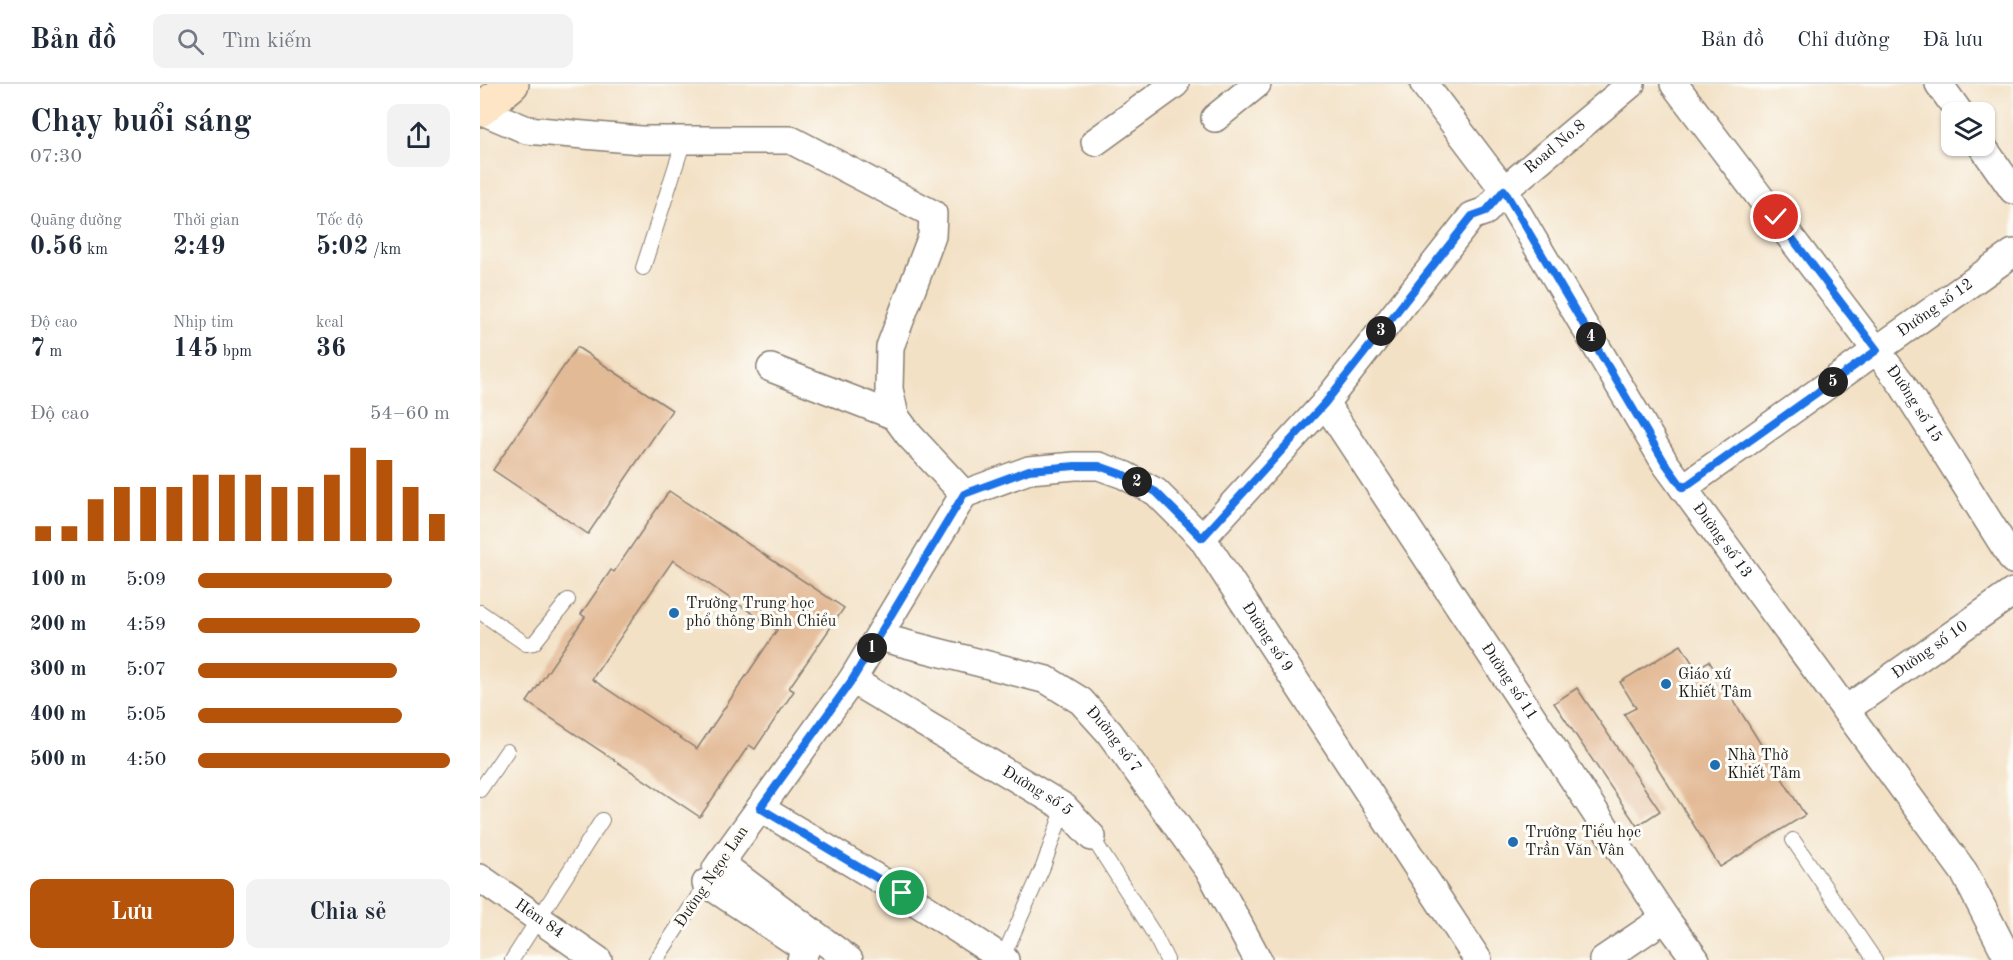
<!DOCTYPE html>
<html lang="vi">
<head>
<meta charset="utf-8">
<style>
  :root { --surface:#fff; --page:#f2f2f3; --text:#1f2937; --muted:#747a83; --line:#e0e1e3; --accent:#b45309 }
  body { margin:0; font-family:"Old Standard TT",serif; background:var(--page); color:var(--text); height:100vh; display:flex; flex-direction:column; font-size:22px; white-space:nowrap }
  * { box-sizing:border-box; margin:0 }
  p { font-size:20px; color:var(--muted) }
  .icon { flex:none; width:33px; height:33px; fill:none; stroke:currentColor; stroke-width:2; stroke-linecap:round; stroke-linejoin:round }
  .map { position:relative; flex:1; overflow:hidden }
  .details { display:flex; flex-direction:column; background:var(--surface); width:480px }
  .details>* { flex:none }
  .tools { position:absolute; left:1461px; top:18px; display:grid; gap:12px }
  .tools a { display:grid; place-items:center; width:54px; height:54px; border-radius:12px; background:var(--surface); box-shadow:0 2px 4px #0004; font-size:30px }
  .pin { position:absolute; display:grid; place-items:center; width:51px; height:51px; color:#fff; margin:-26px; border:3px solid #fff; border-radius:50%; box-shadow:0 2px 6px #0007 }
  .km { position:absolute; width:30px; height:30px; margin:-15px; border-radius:50%; background:#222; color:#fff; font-size:16px; line-height:30px; text-align:center }
  .round { display:grid; place-items:center; flex:none; width:63px; height:63px; border-radius:12px; background:var(--page) }
  .overview { display:flex; align-items:center; justify-content:space-between; height:102px; padding:0 30px }
  h1 { font-size:33px; font-weight:800; line-height:45px }
  .figures { display:grid; grid-template-columns:repeat(3,1fr); gap:9px; height:102px; padding:6px 30px }
  .figures div { display:grid; align-content:center }
  .figures b { font-size:26px; font-weight:800 }
  .figures small { font-size:16px; font-weight:400 }
  .figures p { font-size:16px }
  .chart { height:168px; padding:12px 30px }
  .chart p { display:flex; justify-content:space-between }
  .chart svg { width:100%; height:108px; margin-top:6px; stroke:var(--accent); stroke-width:6 }
  .primary-button { display:flex; gap:12px; margin-top:auto; padding:12px 30px }
  .primary-button a { flex:1; height:69px; border-radius:12px; background:var(--accent); color:#fff; font-size:24px; font-weight:800; line-height:69px; text-align:center }
  .primary-button a+a { background:var(--page); color:var(--text) }
  ul { padding:0 30px; list-style:none; font-size:20px }
  li { display:grid; grid-template-columns:96px 72px 1fr; align-items:center; height:45px }
  li i { height:15px; border-radius:8px; background:var(--accent) }
  header { display:flex; align-items:center; gap:36px; box-sizing:border-box; height:84px; padding:0 30px; background:var(--surface); border-bottom:2px solid var(--line) }
  header strong { font-size:28px }
  nav { display:flex; gap:33px; margin-inline-start:auto; font-size:21px }
  .search { width:420px; height:54px; background:var(--page); display:flex; align-items:center; gap:15px; box-sizing:border-box; padding:0 21px; border-radius:12px; color:var(--muted); font-size:22px }
  main { display:flex; flex:1; min-height:0 }
  .map>svg:first-child { display:block }
  .building { fill:#e3ba96; fill-rule:evenodd }
  .lines { fill:none; stroke-linecap:round; stroke-linejoin:round }
  .lane-casing { stroke:#887e71; stroke-width:16 }
  .street-casing { stroke:#887e71; stroke-width:30 }
  .secondary-casing { stroke:#887e71; stroke-width:36 }
  .lane { stroke:#fff; stroke-width:14 }
  .street { stroke:#fff; stroke-width:27 }
  .secondary { stroke:#fde5c5; stroke-width:33 }
  .route-casing { stroke:#fff; stroke-width:12 }
  .route { stroke:#1a73e8; stroke-width:8 }
  .poi-dot { fill:#1f6fb2; stroke:#fdfcf7; stroke-width:2 }
  .labels { text-anchor:middle; dominant-baseline:central; stroke-width:6; stroke-linejoin:round; paint-order:stroke }
  .street-label { font-size:16px; fill:#1c1c1c; stroke:#fdfcf7 }
  .poi-label { font-size:16px; fill:#1c1c1c; stroke:#fdfcf7; text-anchor:start }
</style>
</head>
<body>
<header>
<strong>Bản đồ</strong>
<div class="search"><svg class="icon" aria-label="search" viewBox="0 0 24 24"><circle cx="10" cy="10" r="6"/><path d="M15 15l6 6"/></svg>Tìm kiếm</div>
<nav><a>Bản đồ</a><a>Chỉ đường</a><a>Đã lưu</a></nav>
</header>
<main>
<section class="details">
<div class="overview"><div><h1>Chạy buổi sáng</h1><p>07:30</p></div><a class="round"><svg class="icon" aria-label="share" viewBox="0 0 24 24"><path d="M12 15V3M7 8l5-5 5 5M5 13v7h14v-7"/></svg></a></div>
<div class="figures">
<div><p>Quãng đường</p><b>0.56<small> km</small></b></div>
<div><p>Thời gian</p><b>2:49</b></div>
<div><p>Tốc độ</p><b>5:02<small> /km</small></b></div>
</div>
<div class="figures">
<div><p>Độ cao</p><b>7<small> m</small></b></div>
<div><p>Nhịp tim</p><b>145<small> bpm</small></b></div>
<div><p>kcal</p><b>36</b></div>
</div>
<div class="chart"><p><span>Độ cao</span>54–60 m</p>
<svg viewBox="0 0 160 44" preserveAspectRatio="none"><path d="M5 44V38M15 44V38M25 44V27M35 44V22M45 44V22M55 44V22M65 44V17M75 44V17M85 44V17M95 44V22M105 44V22M115 44V17M125 44V6M135 44V11M145 44V22M155 44V33"/></svg>
</div>
<ul>
<li><b>100 m</b>5:09<i style="width:77%"></i></li>
<li><b>200 m</b>4:59<i style="width:88%"></i></li>
<li><b>300 m</b>5:07<i style="width:79%"></i></li>
<li><b>400 m</b>5:05<i style="width:81%"></i></li>
<li><b>500 m</b>4:50<i style="width:100%"></i></li>
</ul>
<div class="primary-button"><a>Lưu</a><a>Chia sẻ</a></div>
</section>
<div class="map">
<svg width="1533" height="876" viewBox="0 0 1533 876">
  <rect width="100%" height="100%" fill="#fdfcf7"/>
  <filter id="ink" filterUnits="userSpaceOnUse"><feTurbulence type="fractalNoise" baseFrequency=".0167" numOctaves="2"/><feDisplacementMap in="SourceGraphic" scale="12" xChannelSelector="R" yChannelSelector="G"/><feConvolveMatrix kernelMatrix="1 2 1 2 8 2 1 2 1" color-interpolation-filters="sRGB"/></filter>
  <filter id="wash" filterUnits="userSpaceOnUse"><feTurbulence type="fractalNoise" baseFrequency=".008" numOctaves="4" result="noise"/><feDisplacementMap in="SourceGraphic" scale="24" xChannelSelector="R" yChannelSelector="G"/><feGaussianBlur stdDeviation="1.35" result="paint"/><feColorMatrix in="noise" values="0 0 0 0 0 0 0 0 0 0 0 0 0 0 0 0 0 1.4 0 .05"/><feComposite in="paint" operator="in"/></filter>
  <g filter="url(#wash)">
    <rect width="100%" height="100%" fill="#f3e1c6"/>
    <g id="blocks">
      <g class="building">
        <polygon points="97,263 192,326 108,450 13,386"/>
        <path d="M189,407L364,524L309,604L314,607L275,665L269,661L220,733L47,618L105,533L101,530L131,486L134,488ZM193,476L297,546L217,665L112,595Z"/>
        <polygon points="1201,561 1216,585 1229,577 1325,731 1240,783 1144,630 1156,624 1140,598"/>
        <polygon points="1097,604 1180,727 1157,742 1074,619"/>
      </g>
    </g>
  </g>
  <g filter="url(#ink)">
    <use href="#blocks" fill-opacity="0" stroke="#887e71" stroke-width="1.5"/>
    <g class="lines">
      <defs>
        <g id="lane">
          <polyline points="163,184 204,56"/>
          <polyline points="0,528 46,560 54,559 88,516"/>
          <polyline points="0,706 27,667"/>
          <polyline points="612,753 674,850 687,876"/>
          <polyline points="1313,756 1395,876"/>
          <polyline points="523,873 563,783 584,723"/>
          <polyline points="32,876 122,736"/>
          <polyline points="176,876 228,797"/>
        </g>
        <g id="street">
          <path id="s1" d="M944,0L1024,106L1185,379L1484,788L1529,876"/>
          <path id="s2" d="M1194,0L1422,300L1533,476"/>
          <polyline points="1459,0 1479,28"/>
          <polyline points="0,26 47,46 161,56 311,56 453,130 452,152 410,263 409,305 415,332 429,351 484,410"/>
          <polyline points="735,34 777,0"/>
          <polyline points="615,58 695,0"/>
          <polyline points="1502,62 1533,106"/>
          <polyline points="291,284 415,332"/>
          <path id="s3" d="M845,319L1185,834L1216,876"/>
          <path id="s4" d="M1203,404L1533,169"/>
          <path id="s5" d="M484,410L549,386L595,382H619L644,391L676,408L722,454L998,876"/>
          <path id="s6" d="M722,454L845,319L992,132L1006,127L1024,106L1151,0"/>
          <path id="s7" d="M399,553L567,596L601,617L629,648L731,789L778,876"/>
          <path id="s8" d="M372,596L584,723L612,753"/>
          <path id="s9" d="M1365,626L1533,508"/>
          <polyline points="280,724 422,809 525,876"/>
          <polyline points="240,779 369,876"/>
          <polyline points="236,785 372,596 484,410"/>
          <path id="s10" d="M0,794L118,876"/>
          <polyline points="226,799 323,863 325,867 321,876"/>
          <polyline points="1123,876 1185,834"/>
        </g>
        <polyline id="secondary" points="0,26 32,0"/>
      </defs>
      <use href="#lane" class="lane-casing"/>
      <use href="#street" class="street-casing"/>
      <use href="#secondary" class="secondary-casing"/>
      <use href="#lane" class="lane"/>
      <use href="#street" class="street"/>
      <use href="#secondary" class="secondary"/>
    </g>
  </g>
  <g class="lines" filter="url(#ink)">
    <defs>
      <polyline id="route" points="422,809 280,724 372,596 484,410 549,386 595,382 619,382 644,391 676,408 722,454 845,319 992,132 1006,127 1024,106 1185,379 1203,404 1397,266 1296,133"/>
    </defs>
    <use href="#route" class="route-casing"/>
    <use href="#route" class="route"/>
  </g>
  <g class="poi-dot">
    <circle cx="194" cy="529" r="6"/>
    <circle cx="1186" cy="600" r="6"/>
    <circle cx="1235" cy="681" r="6"/>
    <circle cx="1033" cy="758" r="6"/>
  </g>
  <g class="labels">
    <g class="street-label">
      <text stroke="none"><textPath href="#s6" startOffset="530">Road No.8</textPath></text>
      <text stroke="none"><textPath href="#s4" startOffset="310">Đường số 12</textPath></text>
      <text stroke="none"><textPath href="#s2" startOffset="400">Đường số 15</textPath></text>
      <text stroke="none"><textPath href="#s1" startOffset="546">Đường số 13</textPath></text>
      <text stroke="none"><textPath href="#s5" startOffset="386">Đường số 9</textPath></text>
      <text stroke="none"><textPath href="#s9" startOffset="104">Đường số 10</textPath></text>
      <text stroke="none"><textPath href="#s3" startOffset="334">Đường số 11</textPath></text>
      <text stroke="none"><textPath href="#s7" startOffset="264">Đường số 7</textPath></text>
      <text stroke="none"><textPath href="#s8" startOffset="216">Đường số 5</textPath></text>
      <text transform="translate(232 793) rotate(-56)">Đường Ngọc Lan</text>
      <text stroke="none"><textPath href="#s10" startOffset="72">Hẻm 84</textPath></text>
    </g>
    <g class="poi-label">
      <text x="206" y="520">Trường Trung học<tspan x="206" dy="18">phổ thông Bình Chiểu</tspan></text>
      <text x="1198" y="591">Giáo xứ<tspan x="1198" dy="18">Khiết Tâm</tspan></text>
      <text x="1247" y="672">Nhà Thờ<tspan x="1247" dy="18">Khiết Tâm</tspan></text>
      <text x="1045" y="749">Trường Tiểu học<tspan x="1045" dy="18">Trần Văn Vân</tspan></text>
    </g>
  </g>
</svg>
<div class="tools">
<a><svg class="icon" aria-label="layers" viewBox="0 0 24 24"><path d="M12 4l9 5-9 5-9-5zM3 14l9 5 9-5"/></svg></a>
</div>
<div class="pin" style="left:422px;top:809px;background:#1e9e55"><svg class="icon" aria-label="arrive" viewBox="0 0 24 24"><path d="M6 21V4h12l-3 4 3 4H6"/></svg></div>
<div class="pin" style="left:1296px;top:133px;background:#d93025"><svg class="icon" aria-label="check" viewBox="0 0 24 24"><path d="M5 12l5 5 9-10"/></svg></div>
<b class="km" style="left:392px;top:564px">1</b>
<b class="km" style="left:657px;top:398px">2</b>
<b class="km" style="left:901px;top:247px">3</b>
<b class="km" style="left:1111px;top:253px">4</b>
<b class="km" style="left:1353px;top:298px">5</b>
</div>
</main>
</body>
</html>
